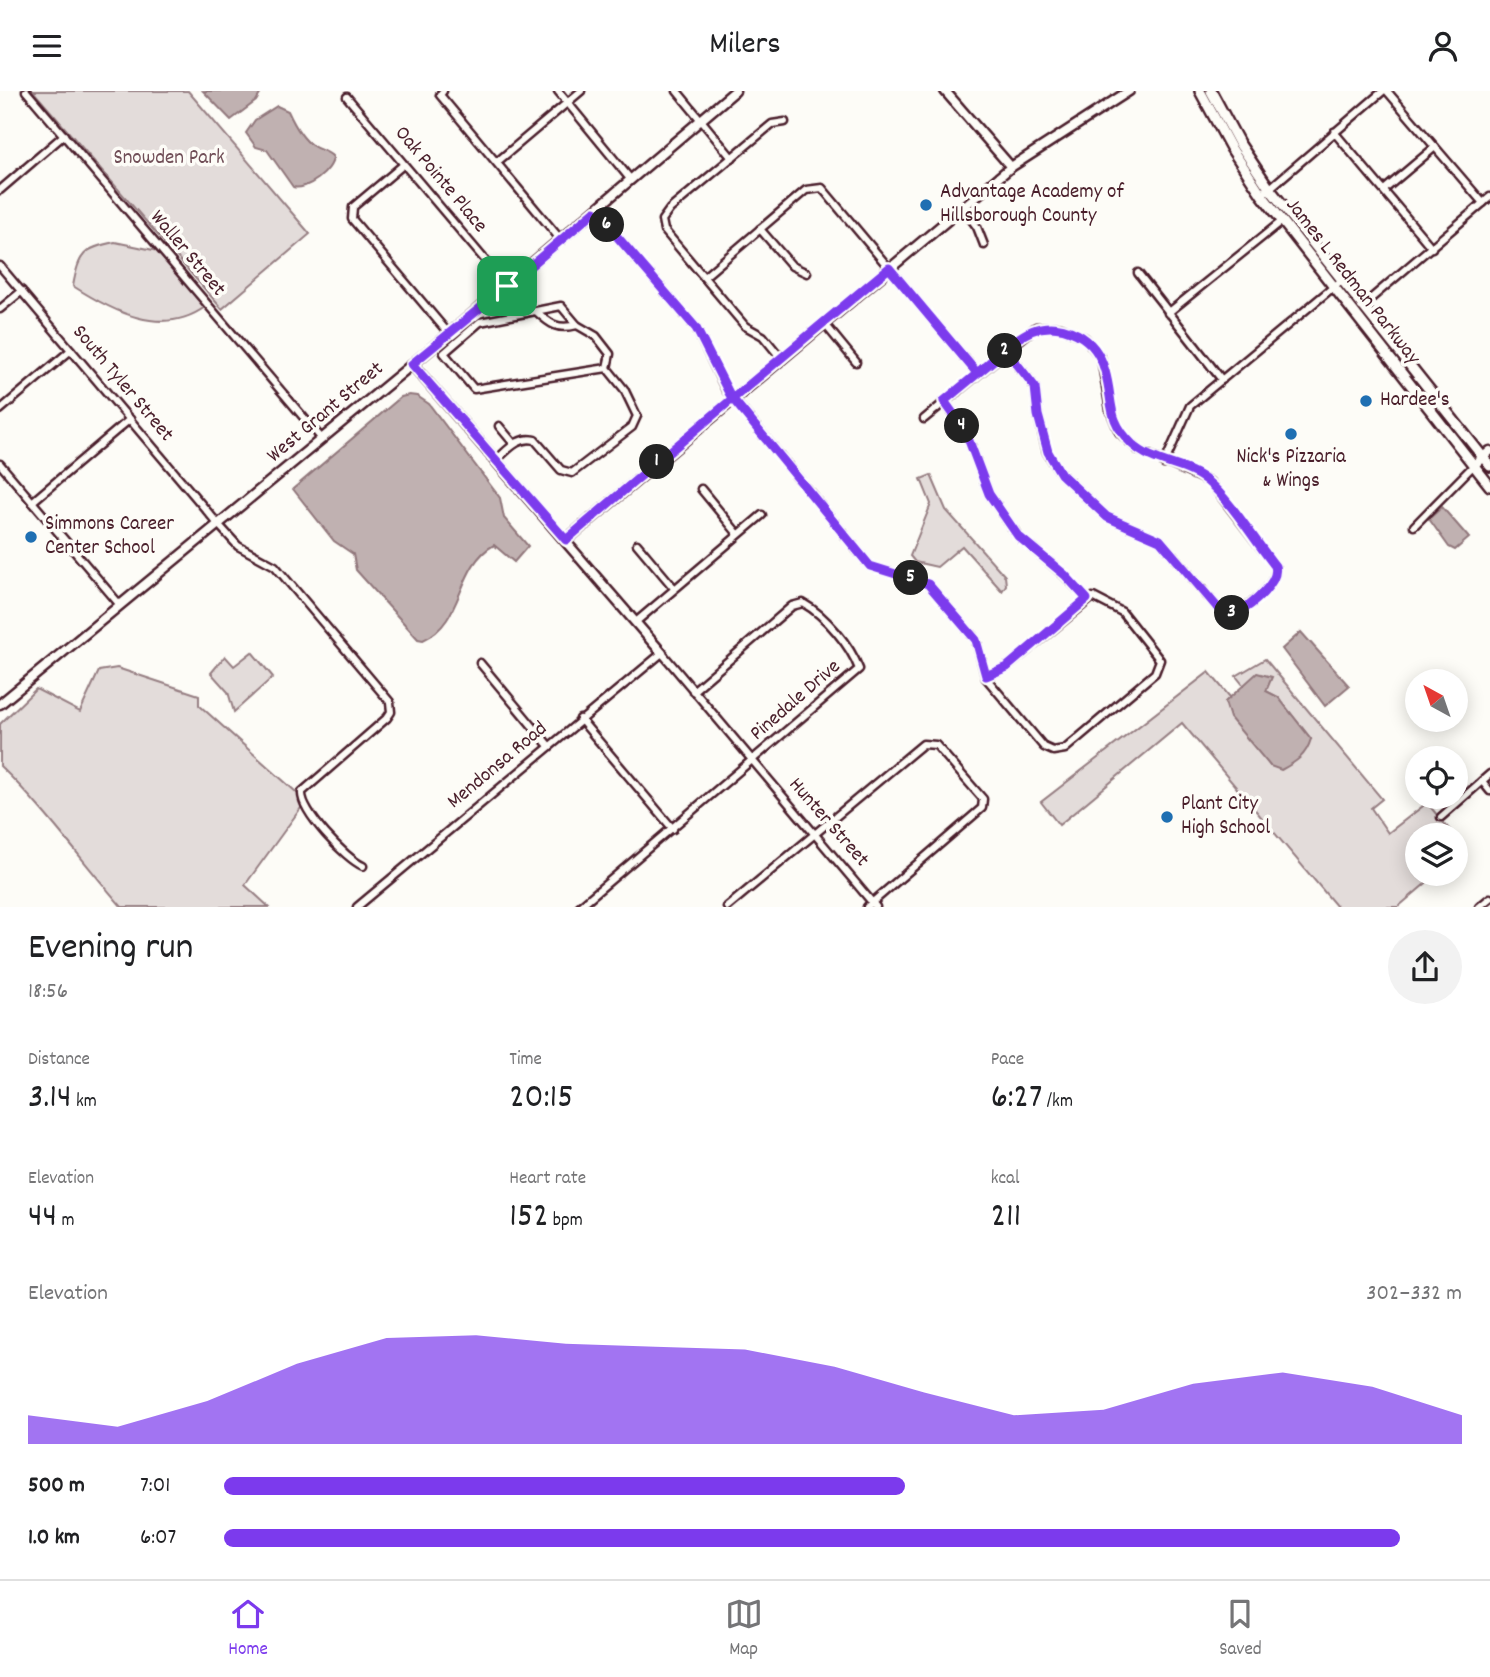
<!DOCTYPE html>
<html lang="en">
<head>
<meta charset="utf-8">
<style>
  :root { --surface:#fff; --page:#f2f2f2; --text:#202124; --muted:#757577; --line:#e0e0e0; --accent:#7c3aed }
  body { margin:0; font-family:Dekko,sans-serif; background:var(--page); color:var(--text); height:100vh; display:flex; flex-direction:column; font-size:26px; white-space:nowrap }
  * { box-sizing:border-box; margin:0 }
  p { font-size:23px; color:var(--muted) }
  .icon { flex:none; width:38px; height:38px; fill:none; stroke:currentColor; stroke-width:2; stroke-linecap:round; stroke-linejoin:round }
  .map { position:relative; height:816px; overflow:hidden }
  .sheet { display:flex; flex-direction:column; background:var(--surface); flex:1 }
  .sheet>* { flex:none }
  .needle { width:46px; rotate:320deg }
  .fabs { position:absolute; left:1405px; top:578px; display:grid; gap:14px }
  .fabs a { display:grid; place-items:center; width:63px; height:63px; border-radius:50%; background:var(--surface); box-shadow:0 4px 18px #0003; font-size:35px }
  .pin { position:absolute; display:grid; place-items:center; width:60px; height:60px; color:#fff; margin:-30px; border-radius:14px; box-shadow:0 4px 10px #0006 }
  .km { position:absolute; width:35px; height:35px; margin:-18px; border-radius:50%; background:#222; color:#fff; font-size:19px; line-height:35px; text-align:center }
  .round { display:grid; place-items:center; flex:none; width:74px; height:74px; border-radius:37px; background:var(--page) }
  .overview { display:flex; align-items:center; justify-content:space-between; height:119px; padding:0 28px }
  h1 { font-size:38px; font-weight:600; line-height:52px }
  .stats { display:grid; grid-template-columns:repeat(3,1fr); gap:10px; height:119px; padding:7px 28px }
  .stats div { display:grid; align-content:center }
  .stats b { font-size:35px; font-weight:600 }
  .stats small { font-size:19px; font-weight:400 }
  .stats p { font-size:19px }
  .chart { height:196px; padding:14px 28px }
  .chart p { display:flex; justify-content:space-between }
  .chart svg { width:100%; height:126px; margin-top:7px; fill:var(--accent); opacity:.7 }
  ul { padding:0 28px; list-style:none; font-size:23px }
  li { display:grid; grid-template-columns:112px 84px 1fr; align-items:center; height:52px }
  li i { height:18px; border-radius:9px; background:var(--accent) }
  header { display:flex; justify-content:space-between; align-items:center; height:91px; padding:0 28px; background:var(--surface); font-size:32px; font-weight:600 }
  .dock { display:flex; justify-content:space-around; align-items:center; height:98px; border-top:2px solid var(--line); background:var(--surface); font-size:19px; color:var(--muted) }
  .dock a { display:grid; justify-items:center; gap:4px }
  .dock .on { color:var(--accent) }
  .map>svg:first-child { display:block }
  .green { fill:#e3dcda; stroke:#967e82; stroke-width:2 }
  .water { fill:#c0b1b1; stroke:#91777b; stroke-width:2 }
  .lines { fill:none; stroke-linecap:round; stroke-linejoin:round }
  .minor-casing { stroke:#4a1f2b; stroke-width:11 }
  .tertiary-casing { stroke:#4a1f2b; stroke-width:13 }
  .secondary-casing { stroke:#4a1f2b; stroke-width:14 }
  .minor { stroke:#fdfcf7; stroke-width:6 }
  .tertiary { stroke:#fdfcf7; stroke-width:8 }
  .secondary { stroke:#fdfcf7; stroke-width:9 }
  .route-casing { stroke:#fff; stroke-width:14 }
  .route { stroke:#7c3aed; stroke-width:9 }
  .poi-dot { fill:#1f6fb2; stroke:#fdfcf7; stroke-width:2.5 }
  .labels { text-anchor:middle; dominant-baseline:central; stroke-width:7; stroke-linejoin:round; paint-order:stroke }
  .park-label { font-size:21px; fill:#704e57; stroke:#fdfcf7 }
  .street-label { font-size:21px; fill:#4a1f2b; stroke:#fdfcf7 }
  .poi-label { font-size:21px; fill:#4a1f2b; stroke:#fdfcf7; text-anchor:start }
</style>
</head>
<body>
<header><svg class="icon" aria-label="menu" viewBox="0 0 24 24"><path d="M4 6h16M4 12h16M4 18h16"/></svg>Milers<svg class="icon" aria-label="person" viewBox="0 0 24 24"><circle cx="12" cy="8" r="4"/><path d="M4 21q1-7 8-7t8 7"/></svg></header>
<div class="map">
<svg width="1490" height="816" viewBox="0 0 1490 816">
  <rect width="100%" height="100%" fill="#fdfcf7"/>
  <filter id="ink" filterUnits="userSpaceOnUse"><feTurbulence type="fractalNoise" baseFrequency=".0143" numOctaves="2"/><feDisplacementMap in="SourceGraphic" scale="14" xChannelSelector="R" yChannelSelector="G"/><feConvolveMatrix kernelMatrix="1 2 1 2 8 2 1 2 1" color-interpolation-filters="sRGB"/></filter>
  <g filter="url(#ink)">
    <g class="green">
      <polygon points="33,0 188,0 310,143 222,218"/>
      <path d="M115,151L158,160L205,216C162,247 112,220 73,195C79,163 83,157 115,151Z"/>
      <polygon points="931,384 946,419 1005,485 1006,494 1002,500 962,455 937,476 915,471 910,465 931,413 921,388"/>
      <polygon points="252,561 273,586 234,621 228,601 211,582 225,565 234,575"/>
      <polygon points="1265,568 1382,708 1371,717 1388,742 1427,712 1454,744 1418,744 1418,782 1438,782 1398,816 1337,816 1182,632 1059,734 1041,711 1209,581 1230,606 1225,611 1270,675 1311,648 1278,606 1266,600 1267,593 1251,589 1244,595 1236,585"/>
      <path d="M117,577L199,604V614L306,710L245,794L269,816H122C81,769 45,718 0,675V633L36,598L80,621L99,580Z"/>
    </g>
    <g class="water">
      <polygon points="203,0 262,0 256,10 231,29"/>
      <path d="M277,15L288,20C293,31 302,48 313,55C320,60 327,59 333,66C333,80 306,100 293,96L267,59L256,56L246,42L255,29Z"/>
      <path d="M409,304L417,305L429,313L500,407L504,427L528,455L514,471L494,454C456,475 464,532 423,549L418,548L356,479L353,463L334,450L293,398L401,306Z"/>
      <polygon points="1442,416 1469,447 1455,459 1449,456 1429,428"/>
      <polygon points="1301,541 1349,595 1325,615 1282,558"/>
      <path d="M1257,582L1272,586L1266,600L1278,606L1311,648C1306,665 1296,671 1281,679L1270,675L1230,627L1225,611Z"/>
    </g>
    <g class="lines">
      <defs>
        <g id="minor">
          <polyline points="26,0 322,348"/>
          <polyline points="443,0 440,4 561,149"/>
          <polyline points="558,0 631,89"/>
          <polyline points="677,0 732,67"/>
          <polyline points="1387,0 1483,112"/>
          <polyline points="347,6 507,195 526,222"/>
          <polyline points="1334,41 1432,157"/>
          <polyline points="497,71 581,0"/>
          <polyline points="403,74 353,116 352,128 449,243"/>
          <polyline points="0,99 64,44"/>
          <polyline points="1384,99 1435,56"/>
          <polyline points="1262,104 1383,0"/>
          <polyline points="962,116 977,136 984,154"/>
          <polyline points="595,120 696,237 726,299 870,475 928,493 976,549 986,587 1044,656 1053,660 1065,658 1155,582 1160,569 1122,521 1093,506 1007,576 986,585"/>
          <polyline points="760,138 792,175 807,182"/>
          <path d="M0,175L218,433L238,455L275,475L390,611L391,621L387,627L302,701C300,720 346,768 363,775"/>
          <polyline points="1138,182 1222,289"/>
          <polyline points="704,186 806,99 822,97 977,282"/>
          <polyline points="1361,216 1490,106"/>
          <polyline points="0,218 22,200"/>
          <path d="M537,221C551,234 558,239 577,234"/>
          <polyline points="1168,222 1282,130"/>
          <polyline points="824,232 856,271"/>
          <polyline points="781,267 763,245 745,235 664,139 662,129 670,118 772,33 785,31"/>
          <polyline points="944,310 965,339 989,403 1018,445 1064,484 1087,508"/>
          <polyline points="0,319 71,259"/>
          <path d="M924,328L1036,236H1061L1085,247L1101,267L1110,319L1119,341L1138,359L1210,391L1275,475C1280,490 1251,515 1238,521C1230,525 1223,520 1217,516L1160,449L1107,426L1061,383L1047,361L1038,324L1035,296L1006,259"/>
          <polyline points="499,335 514,353"/>
          <path d="M496,369C508,359 518,345 535,349L561,379L572,382L632,336L637,325L624,298L607,277L610,263L596,245L577,234L561,215L480,231L444,262L474,298L607,277"/>
          <polyline points="0,373 120,514"/>
          <polyline points="1164,373 1190,315 1343,188"/>
          <polyline points="701,398 738,443"/>
          <polyline points="32,411 130,328"/>
          <polyline points="1414,435 1474,374"/>
          <polyline points="637,453 674,497"/>
          <polyline points="637,530 762,424"/>
          <polyline points="480,572 549,655"/>
          <polyline points="580,628 673,738"/>
          <polyline points="1482,690 1490,700"/>
          <polyline points="1441,726 1490,683"/>
          <polyline points="357,816 662,562 876,816"/>
          <path d="M579,816L859,578C850,554 826,525 803,512L792,515L693,600"/>
          <polyline points="727,816 923,653 936,654 983,708 982,717 867,816"/>
          <polyline points="1479,816 1490,807"/>
        </g>
        <g id="tertiary">
          <polyline points="945,0 1011,76"/>
          <polyline points="412,273 662,562"/>
          <polyline points="1474,374 1490,360"/>
          <polyline points="566,449 1011,76 1129,0"/>
          <polyline points="0,613 449,243 735,0"/>
        </g>
        <g id="secondary">
          <polyline points="1200,0 1231,57 1262,104 1490,395"/>
          <polyline points="1211,0 1239,52 1269,97 1490,375"/>
        </g>
      </defs>
      <use href="#minor" class="minor-casing"/>
      <use href="#tertiary" class="tertiary-casing"/>
      <use href="#secondary" class="secondary-casing"/>
      <use href="#minor" class="minor"/>
      <use href="#tertiary" class="tertiary"/>
      <use href="#secondary" class="secondary"/>
    </g>
  </g>
  <g class="lines" filter="url(#ink)">
    <defs>
      <path id="route" d="M507,195L412,273L566,449C673,357 781,267 889,177L977,282C1011,255 1033,221 1077,243C1092,251 1101,265 1105,280C1114,311 1106,328 1132,353C1154,374 1187,372 1208,391C1230,409 1256,451 1275,475C1280,490 1252,515 1238,521C1230,525 1223,520 1217,516L1160,449L1107,426L1061,383L1048,361L1038,324L1035,296L1006,259L944,310L965,339L989,403L1018,445L1065,484L1087,508L1007,576L986,585L976,549L928,493L870,475L732,307L729,302L696,237L595,120L507,195"/>
    </defs>
    <use href="#route" class="route-casing"/>
    <use href="#route" class="route"/>
  </g>
  <g class="poi-dot">
    <circle cx="926" cy="114" r="7"/>
    <circle cx="1366" cy="310" r="7"/>
    <circle cx="1291" cy="343" r="7"/>
    <circle cx="31" cy="446" r="7"/>
    <circle cx="1167" cy="726" r="7"/>
  </g>
  <g class="labels">
    <g class="park-label">
      <text x="169" y="68">Snowden Park</text>
    </g>
    <g class="street-label">
      <text transform="translate(440 89) rotate(50)">Oak Pointe Place</text>
      <text transform="translate(187 163) rotate(50)">Waller Street</text>
      <text transform="translate(1352 191) rotate(52)">James L Redman Parkway</text>
      <text transform="translate(122 293) rotate(50)">South Tyler Street</text>
      <text transform="translate(326 322) rotate(-40)">West Grant Street</text>
      <text transform="translate(796 610) rotate(-41)">Pinedale Drive</text>
      <text transform="translate(498 675) rotate(-40)">Mendonsa Road</text>
      <text transform="translate(828 732) rotate(49)">Hunter Street</text>
    </g>
    <g class="poi-label">
      <text x="940" y="102">Advantage Academy of<tspan x="940" dy="24">Hillsborough County</tspan></text>
      <text x="1380" y="310">Hardee's</text>
      <text x="1291" y="367" text-anchor="middle">Nick's Pizzaria<tspan x="1291" dy="24">&amp; Wings</tspan></text>
      <text x="45" y="434">Simmons Career<tspan x="45" dy="24">Center School</tspan></text>
      <text x="1181" y="714">Plant City<tspan x="1181" dy="24">High School</tspan></text>
    </g>
  </g>
</svg>
<div class="fabs">
<a><svg class="needle" viewBox="-14 -14 28 28"><path d="M0-13l5 13h-10z" fill="#e53935"/><path d="M0 13l5-13h-10z" fill="#757577"/></svg></a>
<a><svg class="icon" aria-label="locate" viewBox="0 0 24 24"><circle cx="12" cy="12" r="6"/><path d="M12 2v4M12 18v4M2 12h4M18 12h4"/></svg></a>
<a><svg class="icon" aria-label="layers" viewBox="0 0 24 24"><path d="M12 4l9 5-9 5-9-5zM3 14l9 5 9-5"/></svg></a>
</div>
<div class="pin" style="left:507px;top:195px;background:#1e9e55"><svg class="icon" aria-label="arrive" viewBox="0 0 24 24"><path d="M6 21V4h12l-3 4 3 4H6"/></svg></div>
<b class="km" style="left:657px;top:371px">1</b>
<b class="km" style="left:1005px;top:260px">2</b>
<b class="km" style="left:1232px;top:522px">3</b>
<b class="km" style="left:962px;top:335px">4</b>
<b class="km" style="left:911px;top:487px">5</b>
<b class="km" style="left:607px;top:134px">6</b>
</div>
<section class="sheet">
<div class="overview"><div><h1>Evening run</h1><p>18:56</p></div><a class="round"><svg class="icon" aria-label="share" viewBox="0 0 24 24"><path d="M12 15V3M7 8l5-5 5 5M5 13v7h14v-7"/></svg></a></div>
<div class="stats">
<div><p>Distance</p><b>3.14<small> km</small></b></div>
<div><p>Time</p><b>20:15</b></div>
<div><p>Pace</p><b>6:27<small> /km</small></b></div>
</div>
<div class="stats">
<div><p>Elevation</p><b>44<small> m</small></b></div>
<div><p>Heart rate</p><b>152<small> bpm</small></b></div>
<div><p>kcal</p><b>211</b></div>
</div>
<div class="chart"><p><span>Elevation</span>302–332 m</p>
<svg viewBox="0 0 160 44" preserveAspectRatio="none"><path d="M0 44V34L10 38L20 29L30 16L40 7L50 6L60 9L70 10L80 11L90 17L100 26L110 34L120 32L130 23L140 19L150 24L160 34V44z"/></svg>
</div>
<ul>
<li><b>500 m</b>7:01<i style="width:55%"></i></li>
<li><b>1.0 km</b>6:07<i style="width:95%"></i></li>
</ul>
</section>
<nav class="dock">
<a class="on"><svg class="icon" aria-label="home" viewBox="0 0 24 24"><path d="M3 11l9-7 9 7M6 9v11h12V9"/></svg>Home</a>
<a><svg class="icon" aria-label="map" viewBox="0 0 24 24"><path d="M3 6l6-2 6 2 6-2v14l-6 2-6-2-6 2zM9 4v14M15 6v14"/></svg>Map</a>
<a><svg class="icon" aria-label="saved" viewBox="0 0 24 24"><path d="M7 4h10v16l-5-4-5 4z"/></svg>Saved</a>
</nav>
</body>
</html>
